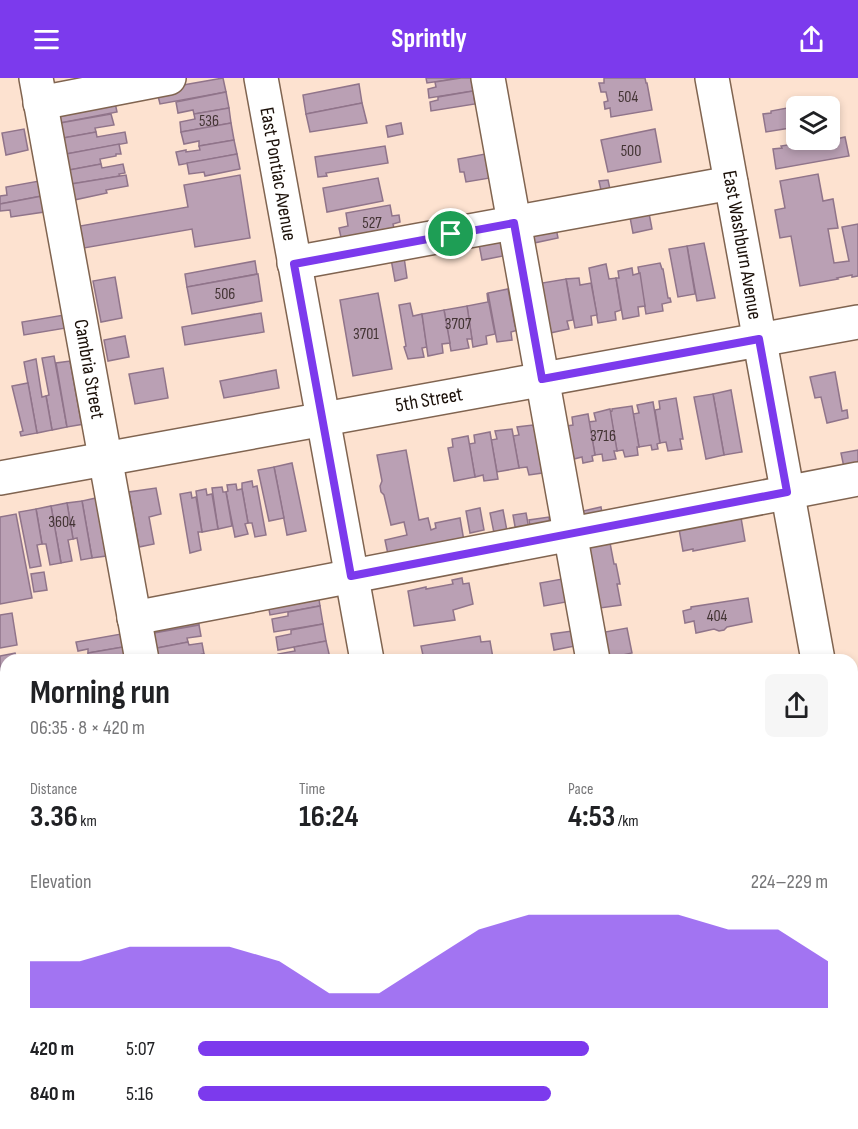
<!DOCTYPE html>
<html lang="en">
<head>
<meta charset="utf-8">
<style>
  :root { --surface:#fff; --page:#f6f6f6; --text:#202124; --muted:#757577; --accent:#7c3aed }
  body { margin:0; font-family:"Sofia Sans Condensed",sans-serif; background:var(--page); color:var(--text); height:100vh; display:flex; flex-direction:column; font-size:22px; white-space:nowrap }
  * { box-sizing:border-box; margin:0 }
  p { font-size:20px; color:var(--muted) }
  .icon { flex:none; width:33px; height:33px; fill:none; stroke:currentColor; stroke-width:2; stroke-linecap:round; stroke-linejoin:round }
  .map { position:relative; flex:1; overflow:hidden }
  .details { position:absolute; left:0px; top:576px; width:858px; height:476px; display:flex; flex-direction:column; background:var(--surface); border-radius:18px 18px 0 0; box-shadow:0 3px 9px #0003 }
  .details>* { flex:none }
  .fabs { position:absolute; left:786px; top:18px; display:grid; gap:12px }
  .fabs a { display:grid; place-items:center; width:54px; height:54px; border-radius:9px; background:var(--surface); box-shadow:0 3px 9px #0003; font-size:30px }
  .pin { position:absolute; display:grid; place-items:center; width:51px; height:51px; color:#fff; margin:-26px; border:3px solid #fff; border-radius:50%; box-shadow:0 2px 6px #0007 }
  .round { display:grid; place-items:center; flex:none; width:63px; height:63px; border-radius:9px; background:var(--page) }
  .overview { display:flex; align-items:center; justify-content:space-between; height:102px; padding:0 30px }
  h1 { font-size:33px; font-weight:700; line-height:45px }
  .stats { display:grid; grid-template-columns:repeat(3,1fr); gap:9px; height:102px; padding:6px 30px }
  .stats div { display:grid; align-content:center }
  .stats b { font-size:30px; font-weight:700 }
  .stats small { font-size:16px; font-weight:400 }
  .stats p { font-size:16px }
  .chart { height:168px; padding:12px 30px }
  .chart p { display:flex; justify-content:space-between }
  .chart svg { width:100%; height:108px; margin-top:6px; fill:var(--accent); opacity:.7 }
  ul { padding:0 30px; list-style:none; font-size:20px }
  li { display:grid; grid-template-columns:96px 72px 1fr; align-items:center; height:45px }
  li i { height:15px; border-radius:8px; background:var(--accent) }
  header { display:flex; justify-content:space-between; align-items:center; height:78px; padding:0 30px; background:var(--accent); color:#fff; font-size:27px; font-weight:700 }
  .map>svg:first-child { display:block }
  .building { fill:#baa0b4; stroke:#90748a; stroke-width:1.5 }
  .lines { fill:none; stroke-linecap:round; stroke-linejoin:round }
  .minor-casing { stroke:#806450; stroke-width:36 }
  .minor { stroke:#fff; stroke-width:33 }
  .route-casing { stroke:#fff; stroke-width:12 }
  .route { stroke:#7c3aed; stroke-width:8 }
  .labels { text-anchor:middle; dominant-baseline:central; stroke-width:5; stroke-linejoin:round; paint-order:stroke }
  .number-label { font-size:16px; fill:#433434 }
  .street-label { font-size:20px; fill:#1b1009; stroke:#fff }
</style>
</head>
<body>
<header><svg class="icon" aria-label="menu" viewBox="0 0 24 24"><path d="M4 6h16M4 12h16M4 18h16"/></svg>Sprintly<svg class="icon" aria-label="share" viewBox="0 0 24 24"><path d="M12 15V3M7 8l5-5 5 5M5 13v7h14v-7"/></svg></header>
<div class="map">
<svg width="858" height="1051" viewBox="0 0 858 1051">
  <rect width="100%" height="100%" fill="#fde2d0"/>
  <g class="building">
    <polygon points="223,0 226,14 160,26 157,14 166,10"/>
    <polygon points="426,0 461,0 427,5"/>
    <polygon points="461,0 471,0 473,13 429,20 428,11 436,9 435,4"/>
    <polygon points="604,0 645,0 646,5 647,5 652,32 611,39 610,30 605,31 604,24 608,23 606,14 601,14 599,5 604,5"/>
    <polygon points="359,6 362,25 306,36 303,17"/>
    <polygon points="473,13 475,26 431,33 430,24 438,22 438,19"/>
    <polygon points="226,14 229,30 194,36 193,32 178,35 176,24"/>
    <polygon points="114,20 117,34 60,45 57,30"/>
    <polygon points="825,23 825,25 834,23 837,42 830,43 830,28 796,28 796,49 766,54 763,36 771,35 771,33"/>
    <polygon points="362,25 367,45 310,54 306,36"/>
    <polygon points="229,30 231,45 181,54 180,44 195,41 194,36"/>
    <polygon points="111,36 114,47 95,50 96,54 63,60 60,45"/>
    <polygon points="231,45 234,62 199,68 199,63 184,66 181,54"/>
    <polygon points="401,45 403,56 388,59 386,48"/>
    <polygon points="24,51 28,72 6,77 2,55"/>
    <polygon points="655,51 661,84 608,94 601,62"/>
    <polygon points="96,54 97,59 125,54 127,65 66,76 63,60"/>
    <polygon points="836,59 836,61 845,59 849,78 776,91 773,71 782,70 781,68 819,62 830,62 830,60"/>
    <polygon points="234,62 237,76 179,87 176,74 186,72 186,74 200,72 199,68"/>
    <polygon points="119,66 121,76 116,76 116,78 100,81 101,86 69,92 66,76"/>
    <polygon points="385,68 388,85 326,95 327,98 318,99 315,79"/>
    <polygon points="237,76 240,91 205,98 204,94 189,96 187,85"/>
    <polygon points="485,76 490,100 466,104 464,94 460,94 458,81"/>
    <polygon points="101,86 102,90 123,86 125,95 119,96 120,98 71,106 69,92"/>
    <polygon points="818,96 823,123 833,121 838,150 828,151 834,185 849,183 842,149 858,146 858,198 852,199 852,197 837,200 838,201 800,208 791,158 780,160 775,132 785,130 780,103"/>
    <polygon points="126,97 128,108 106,112 107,115 74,122 71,106"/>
    <polygon points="240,97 250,160 195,169 192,151 84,170 80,148 188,129 184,107"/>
    <polygon points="378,100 383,123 327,134 323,110"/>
    <polygon points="608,102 611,116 602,117 599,103"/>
    <polygon points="39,103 42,118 0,126 0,118 7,117 6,109"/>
    <polygon points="42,118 44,134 11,139 10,132 0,133 0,126"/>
    <polygon points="390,127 392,138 399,137 400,144 393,146 395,155 342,164 339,150 348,148 346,135"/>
    <polygon points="648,130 652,151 633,155 629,134"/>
    <polygon points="555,145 558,160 534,165 531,150"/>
    <polygon points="499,157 503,178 482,182 478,161"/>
    <polygon points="704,165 715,220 697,223 687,168"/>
    <polygon points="687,168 695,216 678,219 669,171"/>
    <polygon points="404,179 407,200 395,203 391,181"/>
    <polygon points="255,183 257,196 187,209 185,196"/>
    <polygon points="660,185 662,191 663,191 668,220 670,220 671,224 662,226 663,233 646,236 638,189"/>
    <polygon points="606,186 609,201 616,200 621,232 615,234 616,242 598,245 589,190"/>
    <polygon points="632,190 633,197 640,195 645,228 638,229 639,238 623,241 616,200 619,200 618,193"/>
    <polygon points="258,196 262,223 192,236 187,209"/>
    <polygon points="115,199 122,240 101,244 93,203"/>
    <polygon points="579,200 580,207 591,205 597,237 591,238 592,247 575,250 566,201"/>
    <polygon points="566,201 573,242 567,243 569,251 550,255 542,205"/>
    <polygon points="508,211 515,248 517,248 518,252 511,254 512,262 497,264 488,215"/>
    <polygon points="378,215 392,291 353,298 340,222"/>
    <polygon points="487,215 495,256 486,258 487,266 473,269 467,228 488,224"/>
    <polygon points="410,225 413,238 422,236 427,269 422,270 424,279 408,281 404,269 406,268 399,227"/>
    <polygon points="467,228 472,261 467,261 469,270 451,273 444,232"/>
    <polygon points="444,232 450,265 442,266 443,275 428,278 422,236"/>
    <polygon points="261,235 264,254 185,267 182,249"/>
    <polygon points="64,237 66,250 24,257 22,244"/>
    <polygon points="125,258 129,279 108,283 104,262"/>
    <polygon points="54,278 67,349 52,352 46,318 49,317 42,280"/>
    <polygon points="36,281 42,319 46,318 52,352 37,355 24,284"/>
    <polygon points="70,283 81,343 84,343 84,346 67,349 56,285"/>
    <polygon points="163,290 168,320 135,326 129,296"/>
    <polygon points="276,292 279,310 224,320 220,303"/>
    <polygon points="835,294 842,333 847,332 848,340 827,345 821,319 815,320 810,299"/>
    <polygon points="28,305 37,355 21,358 20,354 23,353 12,308"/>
    <polygon points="731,312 742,374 724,377 713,316"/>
    <polygon points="713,316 724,377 706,381 694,319"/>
    <polygon points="676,320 683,361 680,361 682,371 668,373 666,364 660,365 655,332 660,331 659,323"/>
    <polygon points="653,324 660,365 657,366 658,371 652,372 651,367 639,369 633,336 639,335 637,327"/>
    <polygon points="632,328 639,369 637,369 638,377 625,379 623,372 617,373 610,334 612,333 612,331"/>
    <polygon points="610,331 617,373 614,373 616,381 603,383 602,376 595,377 589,344 596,343 594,335"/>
    <polygon points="588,336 595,377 592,378 593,383 583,385 582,379 574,381 568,352 567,352 566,348 573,347 572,339"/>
    <polygon points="533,347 535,354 537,354 537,358 536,358 542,395 529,397 527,389 519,390 513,358 519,357 517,349"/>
    <polygon points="512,351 519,390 497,394 491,362 497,361 495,353"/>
    <polygon points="490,354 498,401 484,403 483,397 475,399 469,366 475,365 474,357"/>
    <polygon points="468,358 475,399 454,403 448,370 453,369 452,361"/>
    <polygon points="406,372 419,442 428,440 431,452 436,450 435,445 460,440 464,463 389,481 385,462 407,457 404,444 391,447 384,417 381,414 380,408 382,403 377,377"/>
    <polygon points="858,372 858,396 846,399 841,375"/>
    <polygon points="292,385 306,453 287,457 274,389"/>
    <polygon points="274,389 284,440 269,443 258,392"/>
    <polygon points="252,403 253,409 257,408 266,457 255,459 252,445 248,445 242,411 242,405"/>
    <polygon points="236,406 237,412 242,411 248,445 245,446 248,456 235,459 226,414 228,413 227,407"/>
    <polygon points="222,409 223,414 226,414 232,448 218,451 212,410"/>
    <polygon points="156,410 161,436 149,439 154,466 139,469 129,414"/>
    <polygon points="206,411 207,417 212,416 218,451 202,454 196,413"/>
    <polygon points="191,414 192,420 196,419 202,454 198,454 201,472 190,475 180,416"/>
    <polygon points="96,420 106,478 92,480 82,423"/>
    <polygon points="82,423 92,480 81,482 77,460 73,461 67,425"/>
    <polygon points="67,425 73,461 68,462 72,483 61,485 51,428"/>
    <polygon points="51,428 61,485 50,487 46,466 42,466 36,431"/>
    <polygon points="601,429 603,441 584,444 583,433"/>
    <polygon points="480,430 484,452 470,455 466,433"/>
    <polygon points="36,431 42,466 37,467 41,488 30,490 19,434"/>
    <polygon points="503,432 507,453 494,455 490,435"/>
    <polygon points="740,434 745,463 693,473 693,471 683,473 679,451"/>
    <polygon points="526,435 529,451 516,454 513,437"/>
    <polygon points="16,436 32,520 0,526 0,439"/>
    <polygon points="549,439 550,451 531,454 529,442"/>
    <polygon points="610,465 614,486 616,486 620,506 617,506 621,527 600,530 589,469"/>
    <polygon points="44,494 47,512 34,514 31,496"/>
    <polygon points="462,500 463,506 469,505 473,526 453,532 455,542 414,548 408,513 426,509 426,511 453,506 452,502"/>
    <polygon points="562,501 566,524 544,528 540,505"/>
    <polygon points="317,509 320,528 270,537 267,520"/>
    <polygon points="748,520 752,544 727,549 724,552 719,553 714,551 696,555 694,543 685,545 683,533 691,531 691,529"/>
    <polygon points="320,528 323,546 274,554 272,541 288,538 288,534"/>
    <polygon points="196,532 199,547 154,555 151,540"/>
    <polygon points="12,535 17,567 0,570 0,537"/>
    <polygon points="323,546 326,563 278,572 276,559 291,556 291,552"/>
    <polygon points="199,547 201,558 187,560 188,564 157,570 154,555"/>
    <polygon points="627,550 632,575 609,580 605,554"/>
    <polygon points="572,553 575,568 554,572 551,556"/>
    <polygon points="121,556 123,569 88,575 88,571 78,573 76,564"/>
    <polygon points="480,558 481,564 490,563 493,580 484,582 424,582 421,568"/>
    <polygon points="326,563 330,580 319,582 279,582 278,576 295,573 294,569"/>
    <polygon points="188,564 189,567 202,565 204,576 170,582 159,582 157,570"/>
    <polygon points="123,569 126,582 79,582 89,580 88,575"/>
    <polygon points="15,575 17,582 6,582 6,594 0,595 0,578"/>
    <polygon points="204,576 206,582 170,582"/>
    <polygon points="6,603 6,620 0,621 0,604"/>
    <polygon points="6,620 6,636 0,637 0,621"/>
    <polygon points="0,645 0,647 6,646 6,662 0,663"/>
    <polygon points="6,662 6,683 0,684 0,663"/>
    <polygon points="6,683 6,705 0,706 0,684"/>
    <polygon points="6,705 6,758 3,759 1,748 0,748 0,706"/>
    <polygon points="299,1046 374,1046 375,1051 300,1051"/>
    <polygon points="770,1046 819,1046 789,1051 771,1051"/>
    <polygon points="819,1046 835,1046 836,1051 789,1051"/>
  </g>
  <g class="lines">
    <defs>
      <g id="minor">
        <polyline points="36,0 142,582"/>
        <polyline points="261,0 367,582"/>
        <polyline points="488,0 593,582"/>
        <polyline points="712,0 818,582"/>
        <polyline points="40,25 169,0"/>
        <polyline points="294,185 731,105"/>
        <polyline points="0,400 858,244"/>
        <polyline points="134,540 858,401"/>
        <polyline points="852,768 858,801"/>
        <polyline points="0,930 6,929"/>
        <polyline points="852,934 858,933"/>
        <polyline points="174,1046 175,1051"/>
        <polyline points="227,1046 228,1051"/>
        <polyline points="453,1046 454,1051"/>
        <polyline points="677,1046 678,1051"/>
      </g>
    </defs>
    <use href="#minor" class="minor-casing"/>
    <use href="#minor" class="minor"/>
  </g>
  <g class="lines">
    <defs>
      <polygon id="route" points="514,145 542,301 759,261 787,414 351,498 294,186"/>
    </defs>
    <use href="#route" class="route-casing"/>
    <use href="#route" class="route"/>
  </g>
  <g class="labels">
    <g class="number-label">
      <text x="628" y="19">504</text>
      <text x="209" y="43">536</text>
      <text x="631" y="73">500</text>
      <text x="372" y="145">527</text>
      <text x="225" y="216">506</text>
      <text x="458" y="246">3707</text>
      <text x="366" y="256">3701</text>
      <text x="603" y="358">3716</text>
      <text x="62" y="444">3604</text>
      <text x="717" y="538">404</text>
    </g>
    <g class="street-label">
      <text transform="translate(278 96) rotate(80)">East Pontiac Avenue</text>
      <text transform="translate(742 167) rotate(80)">East Washburn Avenue</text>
      <text transform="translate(89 291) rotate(80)">Cambria Street</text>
      <text transform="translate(429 322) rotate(-10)">5th Street</text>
    </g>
  </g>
</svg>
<div class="fabs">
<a><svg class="icon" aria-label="layers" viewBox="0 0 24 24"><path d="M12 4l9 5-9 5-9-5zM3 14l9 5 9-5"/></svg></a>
</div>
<div class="pin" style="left:451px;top:156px;background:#1e9e55"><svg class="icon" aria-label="arrive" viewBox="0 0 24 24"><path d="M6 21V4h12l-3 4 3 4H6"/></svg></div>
<section class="details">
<div class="overview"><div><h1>Morning run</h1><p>06:35 · 8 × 420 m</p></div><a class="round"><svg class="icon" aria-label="share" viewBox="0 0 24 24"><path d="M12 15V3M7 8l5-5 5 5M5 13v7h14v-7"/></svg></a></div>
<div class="stats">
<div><p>Distance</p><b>3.36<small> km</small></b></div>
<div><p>Time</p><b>16:24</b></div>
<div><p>Pace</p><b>4:53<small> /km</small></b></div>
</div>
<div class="chart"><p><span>Elevation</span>224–229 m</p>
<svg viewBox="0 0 160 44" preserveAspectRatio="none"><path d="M0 44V25L10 25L20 19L30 19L40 19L50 25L60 38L70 38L80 25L90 12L100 6L110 6L120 6L130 6L140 12L150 12L160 25V44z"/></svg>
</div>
<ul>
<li><b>420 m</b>5:07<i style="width:62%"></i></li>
<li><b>840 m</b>5:16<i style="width:56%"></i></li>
</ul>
</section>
</div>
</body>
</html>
